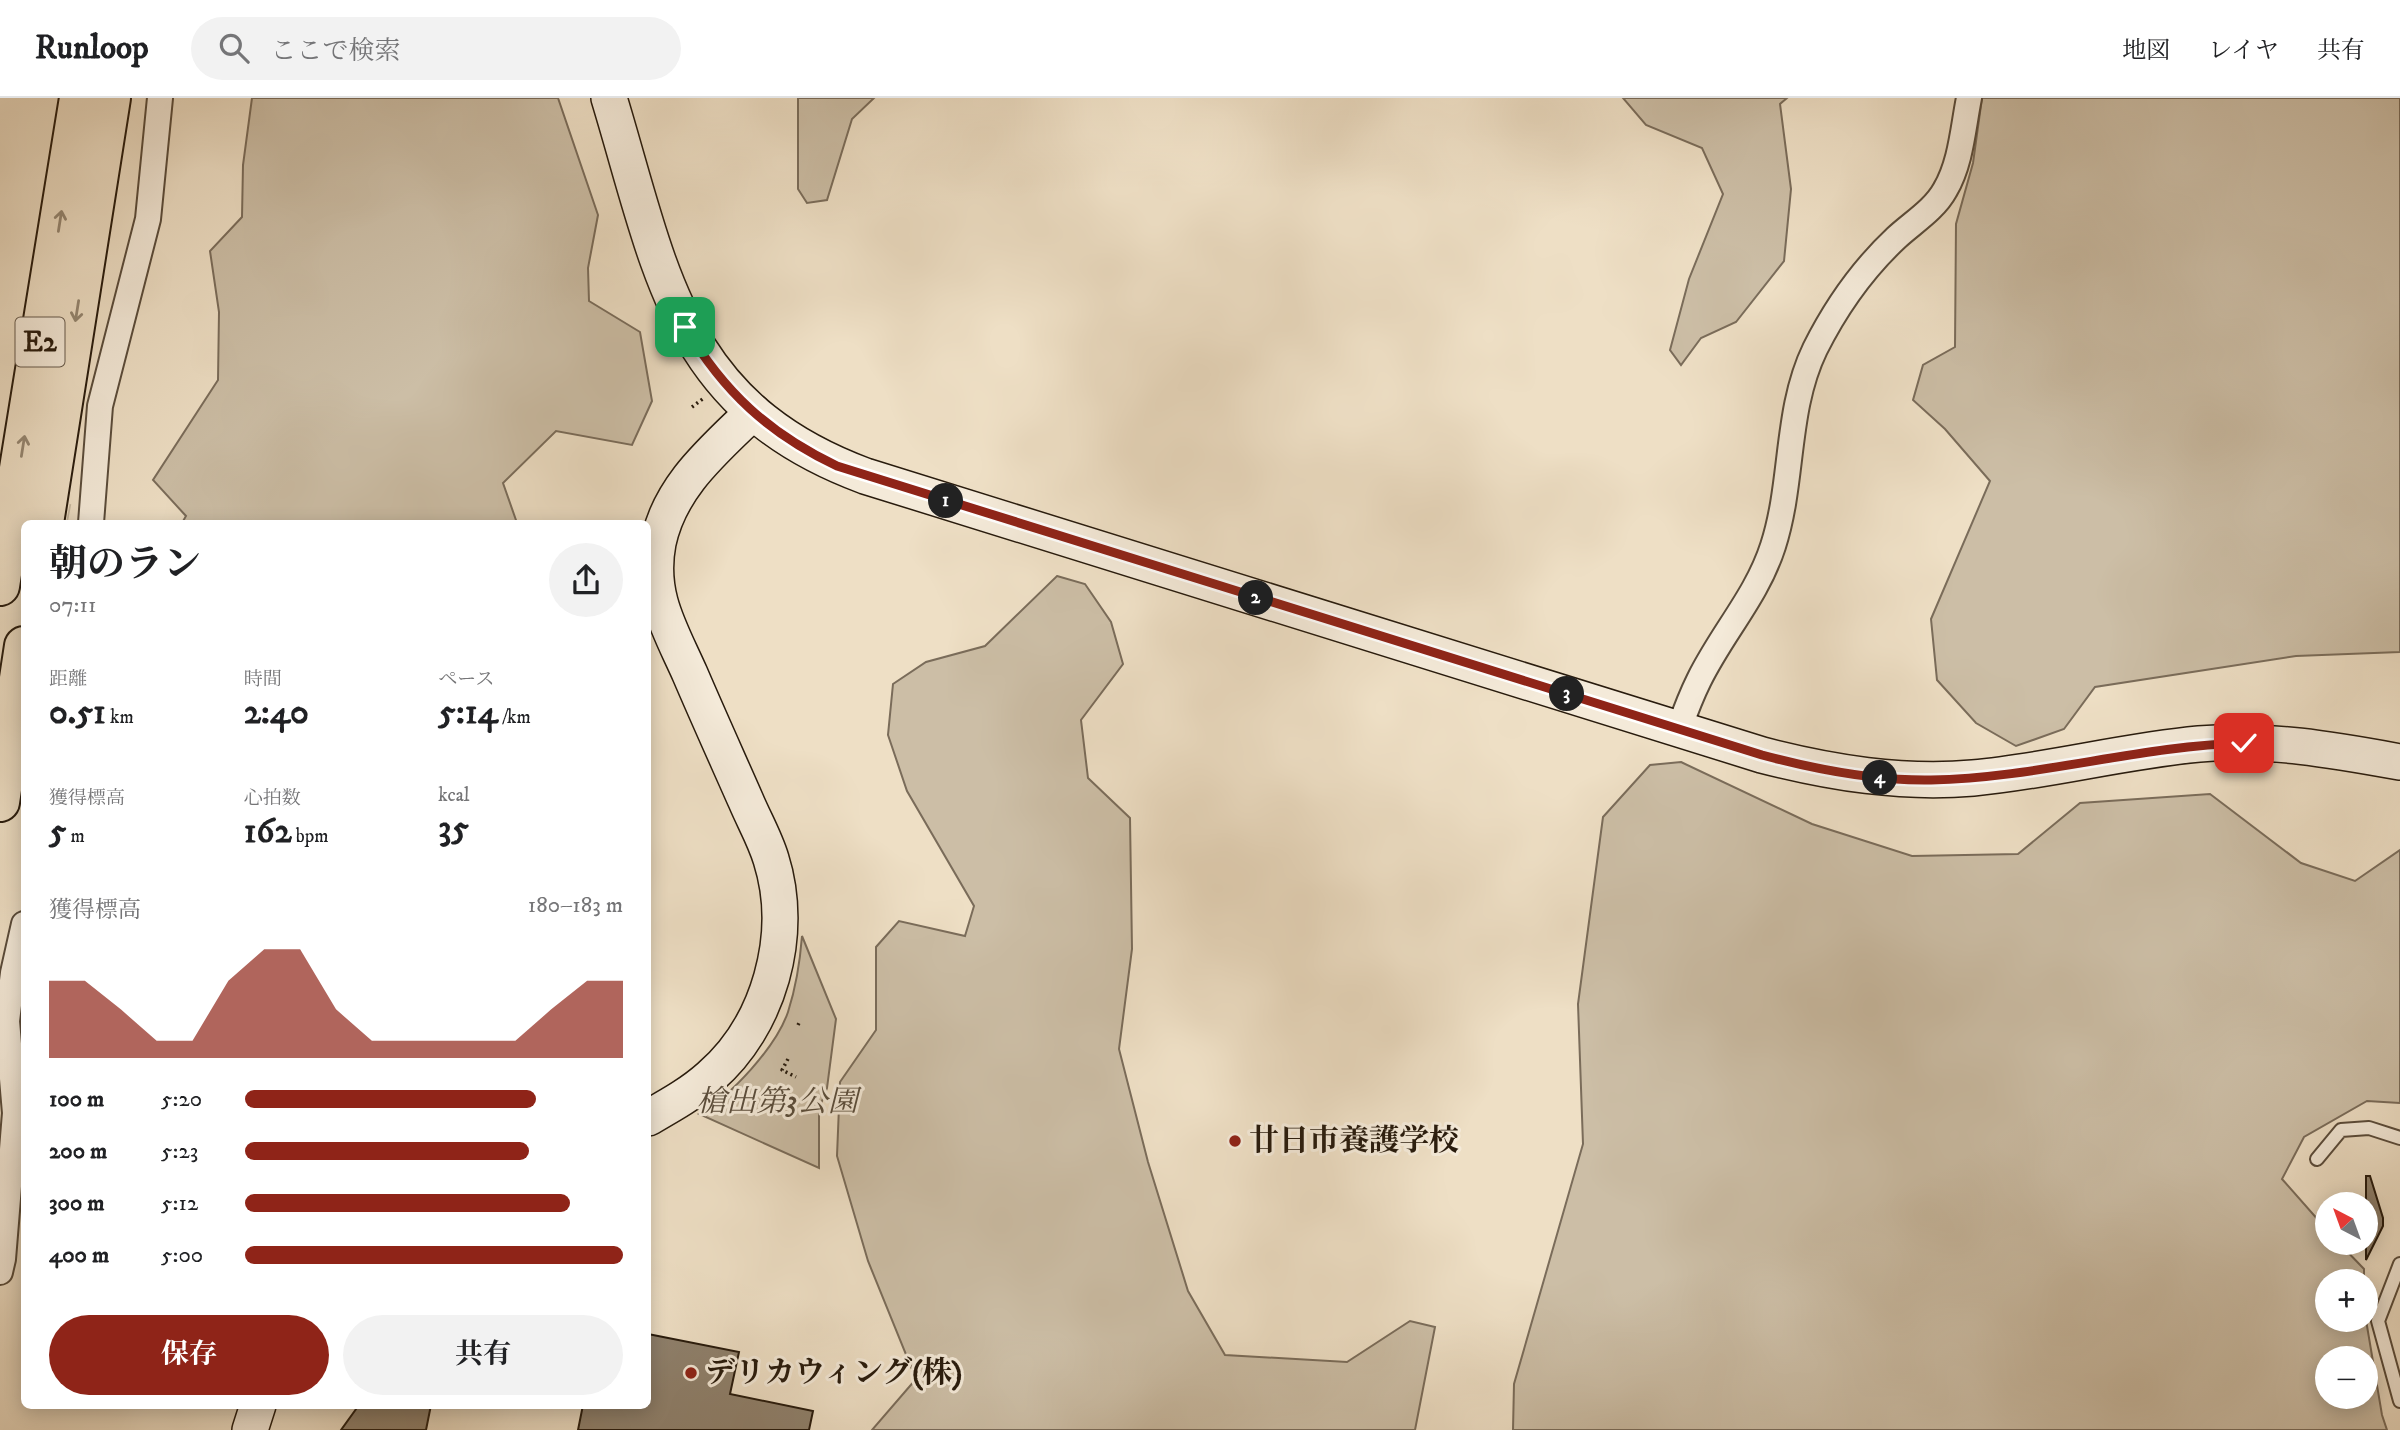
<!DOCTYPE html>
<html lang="ja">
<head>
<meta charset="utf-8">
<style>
  :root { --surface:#fff; --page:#f2f2f2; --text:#202124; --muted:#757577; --line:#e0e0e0; --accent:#8f2418 }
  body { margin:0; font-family:"IM FELL DW Pica","Noto Serif JP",serif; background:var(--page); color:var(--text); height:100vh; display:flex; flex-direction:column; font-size:26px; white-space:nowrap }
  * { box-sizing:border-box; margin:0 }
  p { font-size:23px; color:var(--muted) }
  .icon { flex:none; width:38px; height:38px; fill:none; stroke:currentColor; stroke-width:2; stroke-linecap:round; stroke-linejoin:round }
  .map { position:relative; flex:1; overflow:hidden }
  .details { position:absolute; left:21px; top:422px; width:630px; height:889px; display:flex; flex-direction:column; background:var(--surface); border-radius:10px; box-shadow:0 4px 18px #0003 }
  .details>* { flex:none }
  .needle { width:46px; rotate:319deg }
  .fabs { position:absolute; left:2315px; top:1094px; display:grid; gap:14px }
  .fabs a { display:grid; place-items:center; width:63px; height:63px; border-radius:50%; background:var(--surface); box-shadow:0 4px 18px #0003; font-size:35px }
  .pin { position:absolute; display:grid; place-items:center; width:60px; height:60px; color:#fff; margin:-30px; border-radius:14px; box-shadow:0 4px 10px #0006 }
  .km { position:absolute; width:35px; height:35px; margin:-18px; border-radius:50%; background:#222; color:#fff; font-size:19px; line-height:35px; text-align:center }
  .round { display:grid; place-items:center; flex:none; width:74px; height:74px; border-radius:37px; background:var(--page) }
  .headline { display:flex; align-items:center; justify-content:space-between; height:119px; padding:0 28px }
  h1 { font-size:38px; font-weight:700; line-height:52px }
  .stats { display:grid; grid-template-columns:repeat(3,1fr); gap:10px; height:119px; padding:7px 28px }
  .stats div { display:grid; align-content:center }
  .stats b { font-size:35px; font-weight:700 }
  .stats small { font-size:19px; font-weight:400 }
  .stats p { font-size:19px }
  .chart { height:196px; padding:14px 28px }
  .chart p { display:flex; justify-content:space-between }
  .chart svg { width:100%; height:126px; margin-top:7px; fill:var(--accent); opacity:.7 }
  .primary-button { display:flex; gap:14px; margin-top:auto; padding:14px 28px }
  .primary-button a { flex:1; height:80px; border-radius:42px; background:var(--accent); color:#fff; font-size:28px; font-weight:700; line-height:80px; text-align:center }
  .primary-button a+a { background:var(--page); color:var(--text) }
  ul { padding:0 28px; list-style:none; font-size:23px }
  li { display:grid; grid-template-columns:112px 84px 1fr; align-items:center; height:52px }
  li i { height:18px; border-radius:9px; background:var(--accent) }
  header { display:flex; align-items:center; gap:42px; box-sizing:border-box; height:98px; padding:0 35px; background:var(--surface); border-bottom:2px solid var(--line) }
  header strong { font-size:33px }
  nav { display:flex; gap:38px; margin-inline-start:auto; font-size:24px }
  .search { width:490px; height:63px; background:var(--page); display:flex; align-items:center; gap:18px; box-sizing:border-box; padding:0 24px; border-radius:38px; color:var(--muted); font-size:26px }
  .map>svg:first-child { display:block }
  .green { fill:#ccbea6; stroke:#7a6c5a; stroke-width:2; fill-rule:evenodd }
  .building { fill:#8f816d; stroke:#281b0d; stroke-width:2 }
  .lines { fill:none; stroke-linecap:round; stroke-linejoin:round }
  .street-tunnel { stroke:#c6b8a0; stroke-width:24; stroke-dasharray:24 12; stroke-linecap:butt }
  .lane-casing { stroke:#5a4c3b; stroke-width:16 }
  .street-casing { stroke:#5a4c3b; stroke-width:28 }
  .secondary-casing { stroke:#281b0d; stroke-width:38 }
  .highway-casing { stroke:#281b0d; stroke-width:42 }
  .path { stroke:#281b0d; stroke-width:3.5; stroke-dasharray:2 3.5; stroke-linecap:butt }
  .lane { stroke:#f4ead9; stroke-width:12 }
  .street { stroke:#f4ead9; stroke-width:24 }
  .secondary { stroke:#f4ead9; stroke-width:35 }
  .highway { stroke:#eedfc5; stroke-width:38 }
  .oneway { stroke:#958772 }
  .route-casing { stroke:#fff; stroke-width:14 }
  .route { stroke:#8f2418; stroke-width:9 }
  .poi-dot { fill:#8f2418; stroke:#f4ead9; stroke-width:2.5 }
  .labels { text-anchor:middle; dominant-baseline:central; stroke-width:6; stroke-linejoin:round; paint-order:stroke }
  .shield { fill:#f4ead9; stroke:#65594a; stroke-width:2 }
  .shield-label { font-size:28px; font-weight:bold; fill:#281b0d }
  .park-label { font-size:30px; font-style:italic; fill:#594c3b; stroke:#f4ead9 }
  .poi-label { font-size:30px; font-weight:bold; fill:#281b0d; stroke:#f4ead9; text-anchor:start }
</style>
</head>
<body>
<header>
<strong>Runloop</strong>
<div class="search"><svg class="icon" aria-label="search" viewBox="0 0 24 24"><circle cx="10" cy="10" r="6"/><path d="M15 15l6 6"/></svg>ここで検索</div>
<nav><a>地図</a><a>レイヤ</a><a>共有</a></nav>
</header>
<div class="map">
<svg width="2400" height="1332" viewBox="0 0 2400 1332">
  <rect width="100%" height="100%" fill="#eedfc5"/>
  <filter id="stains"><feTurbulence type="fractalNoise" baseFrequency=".00286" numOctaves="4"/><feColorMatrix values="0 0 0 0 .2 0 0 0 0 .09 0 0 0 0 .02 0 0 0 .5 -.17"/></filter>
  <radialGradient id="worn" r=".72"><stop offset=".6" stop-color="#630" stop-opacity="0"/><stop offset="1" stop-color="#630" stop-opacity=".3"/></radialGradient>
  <g class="green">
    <polygon points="252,0 558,0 598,117 588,170 589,203 640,234 652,303 632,347 556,333 503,385 517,425 182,425 186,418 153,382 218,282 219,214 210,153 242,119 243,67"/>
    <polygon points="798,0 874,0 852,21 827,102 807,105 798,91"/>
    <polygon points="1623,0 1787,0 1780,6 1791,91 1784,163 1736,224 1701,240 1681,267 1670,252 1689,181 1723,96 1702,50 1646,27"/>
    <polygon points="1982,0 2400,0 2400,554 2296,558 2095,589 2064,631 2016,648 1976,625 1937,582 1931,521 1990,383 1945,331 1913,302 1923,267 1955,249 1956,126 1973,65"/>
    <polygon points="1057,478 1085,486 1111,524 1123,566 1081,622 1088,680 1130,720 1132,851 1119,951 1148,1064 1188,1193 1225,1257 1347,1264 1410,1223 1435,1229 1415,1332 872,1332 916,1281 868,1163 837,1058 840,984 876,932 876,849 899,823 965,838 974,808 907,693 888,637 893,586 926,564 985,548"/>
    <path d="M1681,664L1812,726L1912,758L2018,756L2080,705L2210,696L2301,765L2355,783L2400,752V1005L2367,1003L2304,1039L2282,1081L2327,1132L2328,1144L2339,1145L2364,1171V1183H2328V1222H2366L2382,1317L2387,1332H1513L1514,1286L1583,1046L1578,906L1603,719L1650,667ZM2328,1260H2366V1298H2328Z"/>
    <path d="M802,838L836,921L827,990L819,1011V1070L699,1016C731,998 776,949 788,914C796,889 800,864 802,838Z"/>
  </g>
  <g class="building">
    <polygon points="2366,1078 2370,1078 2383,1120 2383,1128 2366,1162"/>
    <polygon points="648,1236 739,1254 730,1296 813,1313 809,1332 578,1332 583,1307 648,1307"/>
    <polygon points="359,1307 431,1307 426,1332 341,1332"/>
  </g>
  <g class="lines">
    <polyline class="street-tunnel" points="32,411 69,418"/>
    <defs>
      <g id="lane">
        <polyline points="2317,1061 2341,1032 2369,1030 2400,1040"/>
        <polyline points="2400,1166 2378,1223 2400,1303"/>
      </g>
      <g id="street">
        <polyline points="91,425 100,308 148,121 160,0"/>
        <path d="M1679,631C1685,614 1691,598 1699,582C1722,535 1757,498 1773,448C1794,383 1785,313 1815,251C1835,211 1863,171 1896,140C1912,125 1934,112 1945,92C1961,65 1963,30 1969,0"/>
        <polyline points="0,1174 3,1161 15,1015 7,923 13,875 24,826"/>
      </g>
      <g id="secondary">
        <path d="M609,0C661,171 676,308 865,378L1762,657C1832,675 1901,686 1973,680C2049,673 2123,653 2199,646C2267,640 2334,652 2400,664"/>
        <path d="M648,1020C669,1008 691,996 710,979C769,928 795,837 771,761C765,741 754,722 746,703C727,660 708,618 690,576C670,531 648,497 658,445C670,388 713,353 753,314"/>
        <polyline points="250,1332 258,1307"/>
      </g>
      <g id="highway">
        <polyline points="44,425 111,0"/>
        <polyline points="0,488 79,0"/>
        <polyline points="0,704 24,548"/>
      </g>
    </defs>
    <use href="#lane" class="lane-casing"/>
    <use href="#street" class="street-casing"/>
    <use href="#secondary" class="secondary-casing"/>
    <use href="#highway" class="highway-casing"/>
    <g class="path">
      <polyline points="692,309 704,300"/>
      <polyline points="798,927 800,923"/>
      <polyline points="788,961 782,972 796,979"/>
    </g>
    <use href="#lane" class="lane"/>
    <use href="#street" class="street"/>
    <use href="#secondary" class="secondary"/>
    <use href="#highway" class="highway"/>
  </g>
  <defs><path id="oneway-shaft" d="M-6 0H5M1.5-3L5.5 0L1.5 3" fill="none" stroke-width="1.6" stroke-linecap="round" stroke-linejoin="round" transform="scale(1.75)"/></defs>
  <g class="oneway">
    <use href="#oneway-shaft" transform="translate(60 123) rotate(-81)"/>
    <use href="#oneway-shaft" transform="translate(77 213) rotate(99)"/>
    <use href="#oneway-shaft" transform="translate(23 348) rotate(-81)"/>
  </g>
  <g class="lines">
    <defs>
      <path id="route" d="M685,229C724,294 768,335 837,368L1762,657C1818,672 1874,683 1931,682C2037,680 2139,648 2244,645"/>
    </defs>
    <use href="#route" class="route-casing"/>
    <use href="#route" class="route"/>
  </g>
  <g class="poi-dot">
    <circle cx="1235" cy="1043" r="7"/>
    <circle cx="691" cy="1275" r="7"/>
  </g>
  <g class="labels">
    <rect class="shield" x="15.5" y="219.5" width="49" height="49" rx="5"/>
    <g class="shield-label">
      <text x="40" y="244">E2</text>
    </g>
    <g class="park-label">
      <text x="777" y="1004">槍出第3公園</text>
    </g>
    <g class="poi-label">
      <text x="1249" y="1043">廿日市養護学校</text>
      <text x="705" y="1275">デリカウィング(株)</text>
    </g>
  </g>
  <rect width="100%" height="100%" filter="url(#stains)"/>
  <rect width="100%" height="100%" fill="url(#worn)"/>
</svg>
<div class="fabs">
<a><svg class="needle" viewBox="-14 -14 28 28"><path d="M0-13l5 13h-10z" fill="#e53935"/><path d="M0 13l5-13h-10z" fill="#757577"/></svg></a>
<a>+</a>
<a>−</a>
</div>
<div class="pin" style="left:685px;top:229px;background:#1e9e55"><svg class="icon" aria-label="arrive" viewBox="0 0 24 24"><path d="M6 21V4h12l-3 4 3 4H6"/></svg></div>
<div class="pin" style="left:2244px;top:645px;background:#d93025"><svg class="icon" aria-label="check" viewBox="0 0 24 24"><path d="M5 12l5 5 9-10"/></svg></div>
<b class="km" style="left:946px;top:403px">1</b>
<b class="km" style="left:1256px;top:500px">2</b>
<b class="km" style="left:1567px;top:596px">3</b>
<b class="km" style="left:1880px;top:680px">4</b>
<section class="details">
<div class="headline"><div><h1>朝のラン</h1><p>07:11</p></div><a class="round"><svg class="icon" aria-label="share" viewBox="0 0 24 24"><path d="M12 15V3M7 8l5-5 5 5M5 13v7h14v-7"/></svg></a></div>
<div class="stats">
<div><p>距離</p><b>0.51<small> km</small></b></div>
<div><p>時間</p><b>2:40</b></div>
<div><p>ペース</p><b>5:14<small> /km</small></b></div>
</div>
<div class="stats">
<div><p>獲得標高</p><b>5<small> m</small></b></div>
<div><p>心拍数</p><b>162<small> bpm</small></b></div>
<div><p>kcal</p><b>35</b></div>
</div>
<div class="chart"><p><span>獲得標高</span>180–183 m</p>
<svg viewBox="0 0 160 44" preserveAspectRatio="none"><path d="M0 44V17L10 17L20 27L30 38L40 38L50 17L60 6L70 6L80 27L90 38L100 38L110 38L120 38L130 38L140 27L150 17L160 17V44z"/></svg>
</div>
<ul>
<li><b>100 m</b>5:20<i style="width:77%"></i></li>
<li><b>200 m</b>5:23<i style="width:75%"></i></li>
<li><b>300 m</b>5:12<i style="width:86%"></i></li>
<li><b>400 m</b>5:00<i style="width:100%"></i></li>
</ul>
<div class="primary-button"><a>保存</a><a>共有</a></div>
</section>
</div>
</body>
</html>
